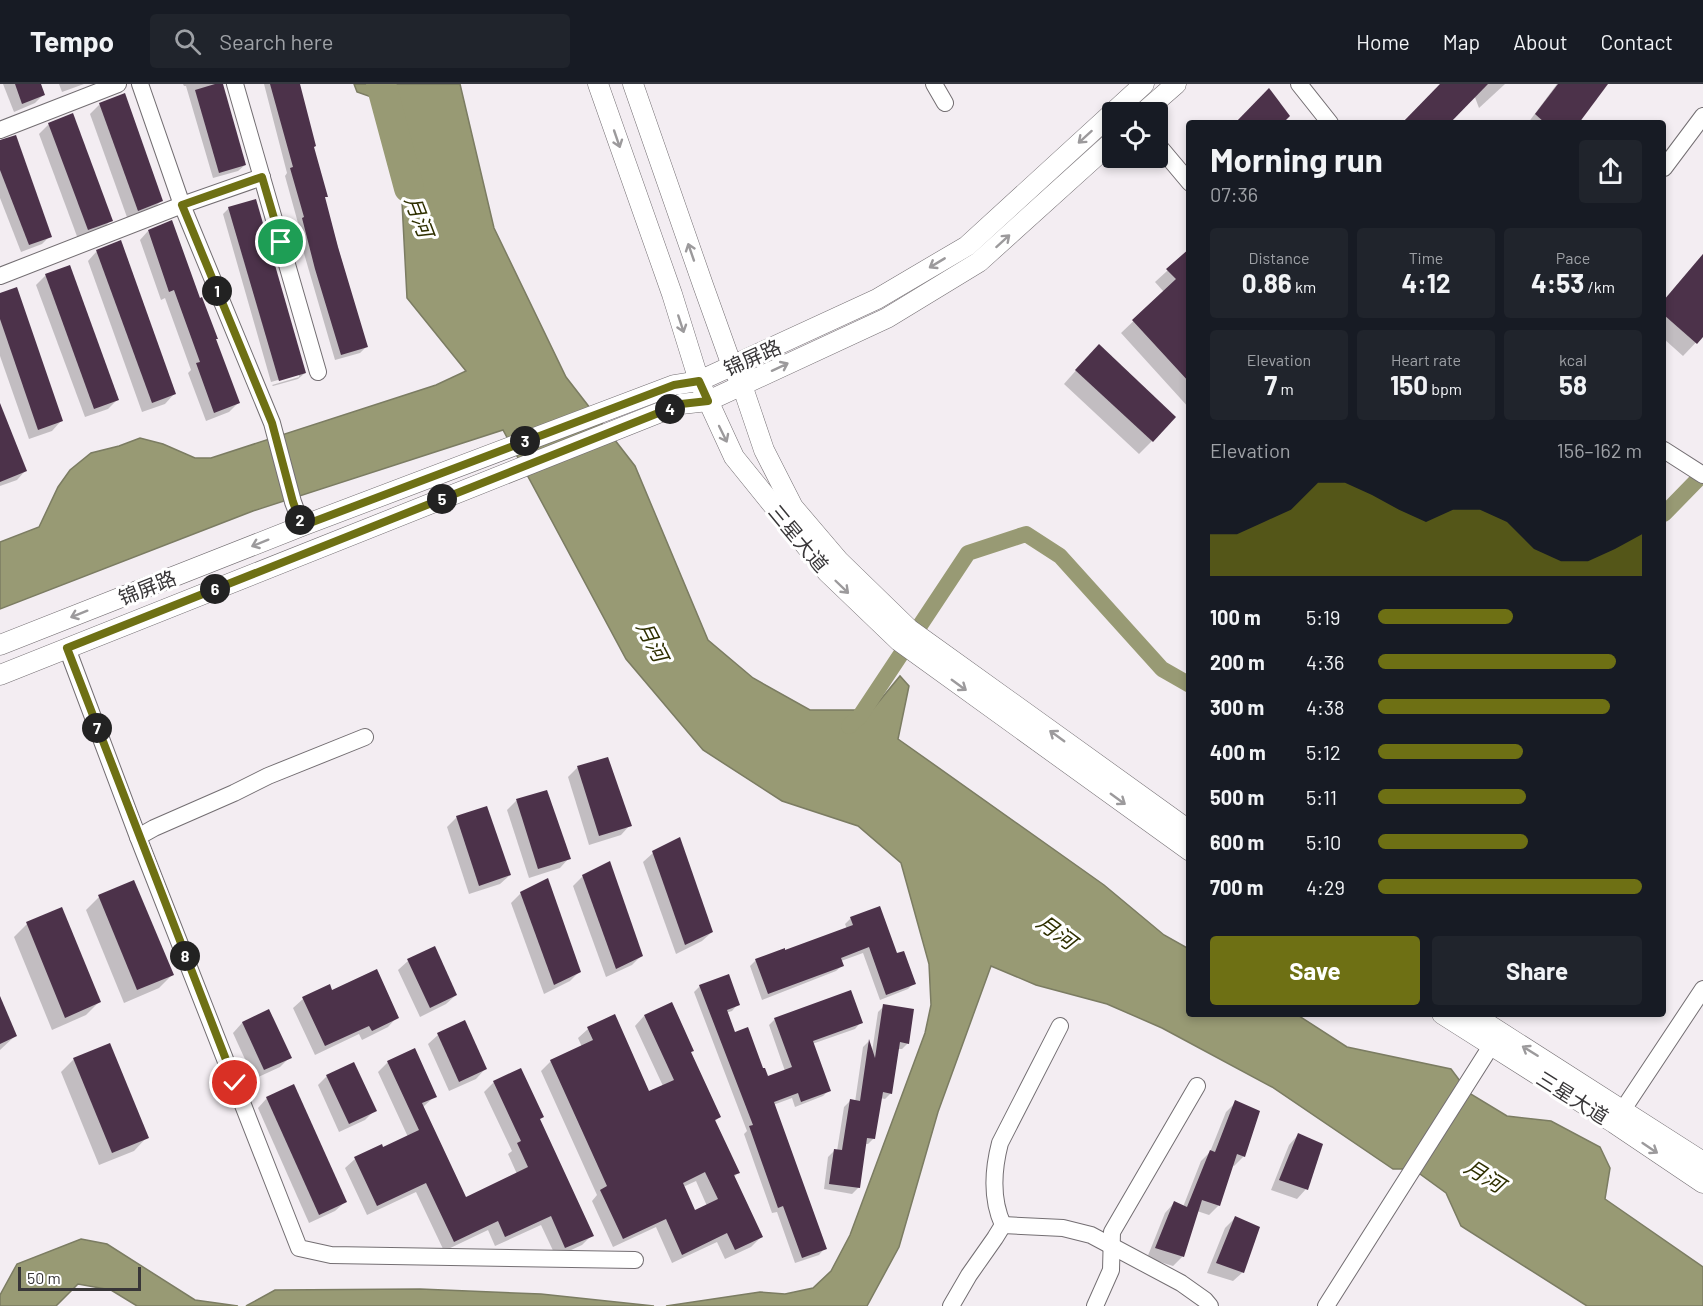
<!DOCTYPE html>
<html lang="en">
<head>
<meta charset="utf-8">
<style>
  :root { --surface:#171b24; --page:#20242c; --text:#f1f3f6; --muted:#9ea1a6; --line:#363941; --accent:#6e7014 }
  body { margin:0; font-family:Barlow,"Noto Sans SC",sans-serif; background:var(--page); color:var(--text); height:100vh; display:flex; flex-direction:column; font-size:22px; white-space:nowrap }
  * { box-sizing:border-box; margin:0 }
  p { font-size:20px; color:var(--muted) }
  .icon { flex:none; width:33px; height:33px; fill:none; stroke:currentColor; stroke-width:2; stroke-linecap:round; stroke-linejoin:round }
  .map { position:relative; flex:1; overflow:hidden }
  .drawer { position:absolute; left:1186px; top:36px; width:480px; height:897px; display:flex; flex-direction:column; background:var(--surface); border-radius:6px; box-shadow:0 3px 9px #0003 }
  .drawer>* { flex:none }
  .tools { position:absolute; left:1102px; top:18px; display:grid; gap:12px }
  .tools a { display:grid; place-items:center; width:66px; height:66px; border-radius:6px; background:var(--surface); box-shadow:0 3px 9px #0003; font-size:30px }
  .scale { position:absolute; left:18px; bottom:15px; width:123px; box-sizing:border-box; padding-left:6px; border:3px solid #383638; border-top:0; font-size:16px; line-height:21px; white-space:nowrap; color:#383638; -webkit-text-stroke:4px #fff; paint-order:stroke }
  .pin { position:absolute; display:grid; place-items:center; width:51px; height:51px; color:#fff; margin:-26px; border:3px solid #fff; border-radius:50%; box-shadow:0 2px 6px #0007 }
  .km { position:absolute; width:30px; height:30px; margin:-15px; border-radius:50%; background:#222; color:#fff; font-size:16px; line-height:30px; text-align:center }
  .round { display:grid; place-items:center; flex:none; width:63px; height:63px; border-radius:6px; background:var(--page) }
  .overview { display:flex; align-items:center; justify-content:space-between; height:102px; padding:0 24px }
  h1 { font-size:33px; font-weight:700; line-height:45px }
  .figures { display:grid; grid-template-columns:repeat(3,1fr); gap:9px; height:102px; padding:6px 24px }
  .figures div { display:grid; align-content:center; border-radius:6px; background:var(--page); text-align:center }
  .figures b { font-size:26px; font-weight:700 }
  .figures small { font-size:16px; font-weight:400 }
  .figures p { font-size:16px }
  .chart { height:168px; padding:12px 24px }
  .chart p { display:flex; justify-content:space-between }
  .chart svg { width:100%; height:108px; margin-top:6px; fill:var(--accent); opacity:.7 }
  .button { display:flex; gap:12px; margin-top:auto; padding:12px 24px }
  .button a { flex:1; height:69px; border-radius:6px; background:var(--accent); color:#fff; font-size:24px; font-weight:700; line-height:69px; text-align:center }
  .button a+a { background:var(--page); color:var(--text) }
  ul { padding:0 24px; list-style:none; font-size:20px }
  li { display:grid; grid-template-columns:96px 72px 1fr; align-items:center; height:45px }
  li i { height:15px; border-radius:8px; background:var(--accent) }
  header { display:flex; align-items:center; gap:36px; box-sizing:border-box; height:84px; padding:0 30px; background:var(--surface); border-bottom:2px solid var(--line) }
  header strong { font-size:28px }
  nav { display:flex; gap:33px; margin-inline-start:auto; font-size:21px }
  .search { width:420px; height:54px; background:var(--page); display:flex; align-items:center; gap:15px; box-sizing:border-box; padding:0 21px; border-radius:6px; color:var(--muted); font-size:22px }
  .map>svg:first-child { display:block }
  .water { fill:#989a74; stroke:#7b7c62; stroke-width:1.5 }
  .shadow { fill:#0003; fill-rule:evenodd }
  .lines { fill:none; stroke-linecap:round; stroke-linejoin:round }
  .canal { stroke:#989a74; stroke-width:16 }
  .river { stroke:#989a74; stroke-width:30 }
  .building { fill:#4c324a; fill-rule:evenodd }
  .minor-casing { stroke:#736e72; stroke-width:18 }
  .tertiary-casing { stroke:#736e72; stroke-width:21 }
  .minor { stroke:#fff; stroke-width:16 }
  .tertiary { stroke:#fff; stroke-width:20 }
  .oneway { stroke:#9c9a9c }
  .route-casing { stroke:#fff; stroke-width:12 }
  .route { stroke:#6e7014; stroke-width:8 }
  .labels { text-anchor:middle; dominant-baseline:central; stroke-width:6; stroke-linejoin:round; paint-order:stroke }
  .street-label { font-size:20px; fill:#383638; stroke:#fff }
  .water-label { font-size:21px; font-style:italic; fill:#2f3000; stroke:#fff }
</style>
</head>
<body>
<header>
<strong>Tempo</strong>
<div class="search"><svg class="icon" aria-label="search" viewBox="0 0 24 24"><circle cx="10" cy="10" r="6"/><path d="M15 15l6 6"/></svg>Search here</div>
<nav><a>Home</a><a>Map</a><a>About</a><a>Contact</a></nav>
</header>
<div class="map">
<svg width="1703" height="1222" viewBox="0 0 1703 1222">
  <rect width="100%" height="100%" fill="#f3edf2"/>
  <g class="water">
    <polygon points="354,0 460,0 494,144 566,293 635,382 708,556 753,594 810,626 872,626 900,592 909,602 898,655 1104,801 1164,851 1189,865 1190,930 1296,930 1347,963 1451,985 1469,1009 1507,1032 1551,1037 1600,1063 1610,1084 1605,1115 1703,1183 1703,1222 1587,1222 1461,1142 1446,1109 1413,1085 1393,1085 1272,1003 1162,944 1107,920 1036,901 991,882 938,1028 899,1163 867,1222 666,1222 760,1208 785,1210 813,1204 831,1187 850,1151 925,949 931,921 929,880 901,779 858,742 782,717 703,666 626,575 503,346 253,427 0,525 0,458 39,443 58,403 70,386 91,369 119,362 140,354 163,360 195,374 211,374 436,301 466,287 407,214 397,22 357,8"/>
    <polygon points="81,1155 107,1160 195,1216 238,1222 137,1222 111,1206 78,1200 56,1222 0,1222 0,1211 17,1180"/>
    <polygon points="420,1205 541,1210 654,1222 246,1222 275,1206"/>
  </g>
  <g class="shadow">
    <polygon points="3,0 40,0 43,11 35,19 14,28"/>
    <polygon points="59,0 84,0 62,8"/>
    <polygon points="183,0 220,0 245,81 238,87 213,94 186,2 184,2"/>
    <polygon points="264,0 299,0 312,64 326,112 324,114 366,263 360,269 335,276 296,142 298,139 285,92 287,89"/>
    <polygon points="1470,0 1505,0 1479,24"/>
    <polygon points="1557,0 1606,0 1577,39 1528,39"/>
    <polygon points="100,20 161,117 152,126 128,136 90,30"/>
    <polygon points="49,40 111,136 102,146 78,155 39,50"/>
    <polygon points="0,58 50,152 42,160 21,168 0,114"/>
    <polygon points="229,124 305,289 298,295 273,302 272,301 299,293 299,290 271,298 223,130"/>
    <polygon points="148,147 215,256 238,319 229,328 206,337 188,289 191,286 165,214 161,216 140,156"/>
    <polygon points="1190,166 1190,325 1121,249 1164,208 1155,198"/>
    <polygon points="97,167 174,310 165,320 142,328 88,177"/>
    <polygon points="1703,170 1703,251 1683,272 1664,255 1664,216"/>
    <polygon points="46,191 117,316 108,325 85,333 36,201"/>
    <polygon points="0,210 61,337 52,347 29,355 0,272"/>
    <polygon points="1086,275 1152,357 1139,370 1064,300"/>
    <polygon points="0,323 25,387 17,396 0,402"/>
    <polygon points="607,675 630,741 621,751 589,761 568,693 577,684"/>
    <polygon points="546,708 569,774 560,784 529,794 507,726 516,717"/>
    <polygon points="457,733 510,791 500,800 469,810 447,743"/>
    <polygon points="653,769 712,848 702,857 676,870 643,778"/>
    <polygon points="583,792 642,871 632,881 606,893 573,802"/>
    <polygon points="521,809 579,888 570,897 544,910 511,819"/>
    <polygon points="99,813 172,891 159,904 124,919 86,826"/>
    <polygon points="61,825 99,918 86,931 52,946 14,853 27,840"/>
    <polygon points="851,834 896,871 914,899 908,905 880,916 863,869 841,877 843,881 836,887 762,916 750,882 756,876 785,868 847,845 845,840"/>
    <polygon points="408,877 456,911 446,920 420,933 398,886"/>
    <polygon points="700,902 738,920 732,927 726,929 734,950 767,994 785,987 769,941 775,935 861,938 855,945 812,960 829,1006 823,1012 795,1023 792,1014 773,1021 825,1164 819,1171 795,1179 777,1128 772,1129 744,1050 747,1047 694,908"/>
    <polygon points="332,908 397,933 388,943 362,956 359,950 315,971 293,924 303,915"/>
    <polygon points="0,915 15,952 0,966"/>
    <polygon points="884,922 908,959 902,965 898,965 891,1009 885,1015 880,1014 874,1054 868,1060 865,1060 859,1103 852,1110 824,1105 828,1073 835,1066 837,1067 844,1023 850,1017 855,1018 863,963 868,958 872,968 878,928"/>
    <polygon points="268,927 290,973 280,983 254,995 233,949 242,939"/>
    <path d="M644,932L690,969L719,1033L714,1038L738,1089L734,1093L761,1153L751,1163L725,1175L717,1158L672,1179L656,1143L613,1163L592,1117L597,1111L541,987L551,977L582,963L578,954L588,945L648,1009L663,1002L635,942ZM696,1097L707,1122L694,1128L683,1103Z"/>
    <polygon points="464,938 485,985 476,995 449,1007 428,960 438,951"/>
    <polygon points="74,975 147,1053 134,1067 99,1081 61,988"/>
    <polygon points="388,978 435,1012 423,1023 465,1115 517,1090 508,1070 512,1067 484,1008 494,998 538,1036 592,1151 582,1161 556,1173 541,1141 495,1162 488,1146 444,1167 416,1108 367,1131 345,1084 355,1075 382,1065 408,1053 378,988"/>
    <polygon points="327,992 375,1026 365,1036 339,1048 318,1001"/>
    <polygon points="267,1014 345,1118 335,1127 309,1139 258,1024"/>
    <polygon points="1236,1018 1244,1072 1234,1082 1232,1081 1219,1121 1209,1131 1197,1127 1182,1173 1173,1182 1147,1174 1165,1129 1174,1119 1183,1123 1201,1077 1210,1068 1226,1028"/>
    <polygon points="1298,1051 1306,1105 1297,1115 1271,1106 1289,1061"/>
    <polygon points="1235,1134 1243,1188 1233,1197 1207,1189 1225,1144"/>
  </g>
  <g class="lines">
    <g class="canal">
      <polyline points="1664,430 1703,390"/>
      <polyline points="849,642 860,632 968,469 1026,450 1060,472 1162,585 1190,601"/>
    </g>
    <polyline class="river" points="381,0 409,104"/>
  </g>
  <g class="building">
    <polygon points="15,0 41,0 45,11 22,20"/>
    <polygon points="215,0 223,0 246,81 219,89 195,6"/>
    <polygon points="270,0 300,0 316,62 314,63 328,113 325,113 338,163 368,263 341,271 315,185 302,134 304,133 290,84 293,83"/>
    <polygon points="1440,0 1488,0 1450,39 1402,39"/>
    <polygon points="1558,0 1608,0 1579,39 1545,39 1535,30"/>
    <polygon points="1269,4 1290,32 1283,39 1235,39"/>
    <polygon points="125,9 163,117 138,127 99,19"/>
    <polygon points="73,29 113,137 88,146 48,39"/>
    <polygon points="16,51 52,153 29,161 0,86 0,56"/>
    <polygon points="256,115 306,289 279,297 228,123"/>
    <polygon points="172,136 200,214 202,213 218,255 216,255 240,319 214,329 196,279 200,278 174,206 169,208 148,146"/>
    <polygon points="121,156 176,310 152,319 96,166"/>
    <polygon points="1190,164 1190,299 1132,236 1176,195 1166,185"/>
    <polygon points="1703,170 1703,253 1697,260 1664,231 1664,216"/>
    <polygon points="70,181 119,316 94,325 45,190"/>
    <polygon points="17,203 63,337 38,346 0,235 0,209"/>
    <polygon points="1099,260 1176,333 1153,358 1075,286"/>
    <polygon points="0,319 27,387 0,398"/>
    <polygon points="608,673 632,742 599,752 577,682"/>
    <polygon points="547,706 571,775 538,785 516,715"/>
    <polygon points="487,722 511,791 479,802 456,732"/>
    <polygon points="680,753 713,848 685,861 652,767"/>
    <polygon points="610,777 643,872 616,885 582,791"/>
    <polygon points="548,794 581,888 554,901 520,808"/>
    <polygon points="134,796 174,891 137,906 98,811"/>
    <polygon points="880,822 897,869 904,867 916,900 886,911 869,863 841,874 844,882 768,910 755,875 785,864 785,866 853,841 850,833"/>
    <polygon points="62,823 101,918 65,934 26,838"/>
    <polygon points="435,862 457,911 430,924 407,875"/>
    <polygon points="377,885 399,934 372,947 369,942 325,962 302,913 330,900 332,906"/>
    <polygon points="729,890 740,921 727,926 735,948 748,943 763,984 765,984 768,992 792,983 774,934 851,906 863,939 813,957 831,1007 801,1018 798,1009 774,1018 827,1165 802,1174 783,1122 778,1124 749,1042 753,1041 699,901"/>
    <polygon points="0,912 17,952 0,960"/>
    <path d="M672,918L694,967L691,968L721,1033L715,1036L740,1089L734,1091L763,1153L735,1166L727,1149L682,1171L666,1135L623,1155L600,1106L607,1102L550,976L593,956L587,943L615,930L649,1007L674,996L644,931ZM705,1088L718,1115L695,1126L683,1099Z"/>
    <polygon points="883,920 914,925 909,960 900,958 892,1010 883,1008 875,1055 867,1054 860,1104 829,1100 834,1065 842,1066 850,1015 860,1017 869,955 875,974"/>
    <polygon points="269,925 292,974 264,986 242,938"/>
    <polygon points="465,936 487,985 459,998 437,949"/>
    <polygon points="110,959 149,1054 112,1069 73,974"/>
    <polygon points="415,964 437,1013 422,1019 466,1113 528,1083 517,1059 521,1057 493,997 521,984 544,1033 540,1035 594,1152 565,1164 551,1132 505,1153 498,1137 454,1158 426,1099 377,1122 354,1073 382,1060 383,1063 419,1046 387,977"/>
    <polygon points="354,978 377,1027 349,1040 326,991"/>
    <polygon points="294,1000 347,1118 319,1131 266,1013"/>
    <polygon points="1235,1016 1260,1027 1245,1073 1237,1070 1220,1122 1202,1116 1184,1173 1155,1164 1174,1117 1187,1123 1210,1066 1215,1068"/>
    <polygon points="1298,1049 1323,1060 1308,1106 1279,1096"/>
    <polygon points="1235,1132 1260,1143 1244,1189 1216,1179"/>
  </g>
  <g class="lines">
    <defs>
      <g id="minor">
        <polyline points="140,0 182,121 272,339 293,418 302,442"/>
        <polyline points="235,0 318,288"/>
        <polyline points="934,0 945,19"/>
        <polyline points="1299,0 1330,39"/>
        <polyline points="0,46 118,0"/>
        <polyline points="1158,61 1190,99"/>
        <polyline points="1664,84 1703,32"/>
        <polyline points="0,192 182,121 262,93"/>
        <polyline points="1664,366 1703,391"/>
        <polyline points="67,564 138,753 299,1164 331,1171 635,1176"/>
        <polyline points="138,753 154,744 234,709 268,692 365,653"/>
        <polyline points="1616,1036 1703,905"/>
        <polyline points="1003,1141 1063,1144 1091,1151 1181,1199 1205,1216 1210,1222"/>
        <path d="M951,1222L969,1191L995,1154L1003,1141C991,1115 993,1086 1000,1059L1060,942"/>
        <polyline points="1095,1222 1111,1186 1112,1148 1197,1002"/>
        <polyline points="1326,1222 1498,951"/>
      </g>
      <g id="tertiary">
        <polyline points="598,0 672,210 699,297 734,373 827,488 899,557 1190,767"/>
        <polyline points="633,0 703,201 732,282 742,301 764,366 793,423 839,477 909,545 1190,747"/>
        <polyline points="1144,28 1176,0"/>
        <polyline points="0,561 302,442 674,301 699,297 877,215 967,162 1144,0"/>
        <polyline points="0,591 681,320 708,317 887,234 979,178 1113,57"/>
        <polyline points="1442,930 1614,1039 1703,1099"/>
        <polyline points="1472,930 1703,1078"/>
      </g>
    </defs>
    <use href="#minor" class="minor-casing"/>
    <use href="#tertiary" class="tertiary-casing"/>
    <use href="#minor" class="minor"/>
    <use href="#tertiary" class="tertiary"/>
  </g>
  <defs><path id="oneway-shaft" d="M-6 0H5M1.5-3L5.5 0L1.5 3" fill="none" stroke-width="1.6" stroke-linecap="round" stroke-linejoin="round" transform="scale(1.5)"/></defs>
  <g class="oneway">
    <use href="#oneway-shaft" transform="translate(1085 53) rotate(138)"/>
    <use href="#oneway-shaft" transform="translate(617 55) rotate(71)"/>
    <use href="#oneway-shaft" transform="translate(1003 157) rotate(-42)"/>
    <use href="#oneway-shaft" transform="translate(691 168) rotate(-109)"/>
    <use href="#oneway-shaft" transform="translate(937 179) rotate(149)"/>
    <use href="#oneway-shaft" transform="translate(681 240) rotate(72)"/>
    <use href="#oneway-shaft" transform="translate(780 283) rotate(-25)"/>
    <use href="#oneway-shaft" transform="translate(723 350) rotate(64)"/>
    <use href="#oneway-shaft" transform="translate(260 459) rotate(158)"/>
    <use href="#oneway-shaft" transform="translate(842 503) rotate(44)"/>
    <use href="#oneway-shaft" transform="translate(79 530) rotate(158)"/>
    <use href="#oneway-shaft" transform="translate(959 601) rotate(36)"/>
    <use href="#oneway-shaft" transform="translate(1057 652) rotate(-144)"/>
    <use href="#oneway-shaft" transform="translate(1118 715) rotate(36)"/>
    <use href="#oneway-shaft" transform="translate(1530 967) rotate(-148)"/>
    <use href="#oneway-shaft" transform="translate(1650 1064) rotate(34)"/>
  </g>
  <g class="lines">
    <defs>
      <polyline id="route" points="235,999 67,564 681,320 708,317 699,297 674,301 302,442 293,418 272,339 182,121 262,93 281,158"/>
    </defs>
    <use href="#route" class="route-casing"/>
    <use href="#route" class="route"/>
  </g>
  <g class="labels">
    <g class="street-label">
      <text transform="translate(752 273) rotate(-24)">锦屏路</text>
      <text transform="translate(799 454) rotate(50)">三星大道</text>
      <text transform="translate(147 503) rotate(-22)">锦屏路</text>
      <text transform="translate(1573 1013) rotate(32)">三星大道</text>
    </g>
    <g class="water-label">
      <text transform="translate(420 132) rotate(69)">月河</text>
      <text transform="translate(653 557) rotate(63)">月河</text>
      <text transform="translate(1057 847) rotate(37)">月河</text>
      <text transform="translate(1485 1091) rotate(32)">月河</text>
    </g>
  </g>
</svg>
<div class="tools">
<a><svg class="icon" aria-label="locate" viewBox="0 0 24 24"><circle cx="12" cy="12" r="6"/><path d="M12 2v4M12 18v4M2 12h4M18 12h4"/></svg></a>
</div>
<div class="scale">50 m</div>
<div class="pin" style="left:281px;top:158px;background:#1e9e55"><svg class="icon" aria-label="arrive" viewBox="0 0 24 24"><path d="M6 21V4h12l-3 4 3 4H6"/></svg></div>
<div class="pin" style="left:235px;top:999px;background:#d93025"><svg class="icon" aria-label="check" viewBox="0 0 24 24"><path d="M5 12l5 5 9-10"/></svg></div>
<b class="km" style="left:217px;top:207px">1</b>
<b class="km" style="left:300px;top:436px">2</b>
<b class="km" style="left:525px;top:357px">3</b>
<b class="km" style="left:670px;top:325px">4</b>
<b class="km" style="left:442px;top:415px">5</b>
<b class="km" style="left:215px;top:505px">6</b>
<b class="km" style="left:97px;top:644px">7</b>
<b class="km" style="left:185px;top:872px">8</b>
<section class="drawer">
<div class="overview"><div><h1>Morning run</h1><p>07:36</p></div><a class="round"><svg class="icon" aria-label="share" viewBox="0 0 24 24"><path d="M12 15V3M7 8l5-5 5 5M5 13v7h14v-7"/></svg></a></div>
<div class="figures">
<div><p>Distance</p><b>0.86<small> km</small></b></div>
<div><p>Time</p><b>4:12</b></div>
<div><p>Pace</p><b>4:53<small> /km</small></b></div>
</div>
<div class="figures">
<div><p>Elevation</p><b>7<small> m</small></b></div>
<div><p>Heart rate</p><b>150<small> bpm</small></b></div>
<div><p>kcal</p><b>58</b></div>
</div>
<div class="chart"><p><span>Elevation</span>156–162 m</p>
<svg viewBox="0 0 160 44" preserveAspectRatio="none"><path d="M0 44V27L10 27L20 22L30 17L40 6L50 6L60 11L70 17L80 22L90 17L100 17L110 22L120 33L130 38L140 38L150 33L160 27V44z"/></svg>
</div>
<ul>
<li><b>100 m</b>5:19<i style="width:51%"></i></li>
<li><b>200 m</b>4:36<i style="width:90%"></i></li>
<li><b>300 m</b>4:38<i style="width:88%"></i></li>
<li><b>400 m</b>5:12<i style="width:55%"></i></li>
<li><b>500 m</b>5:11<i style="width:56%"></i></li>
<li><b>600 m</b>5:10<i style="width:57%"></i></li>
<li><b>700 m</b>4:29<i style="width:100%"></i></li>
</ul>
<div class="button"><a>Save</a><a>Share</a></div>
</section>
</div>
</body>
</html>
